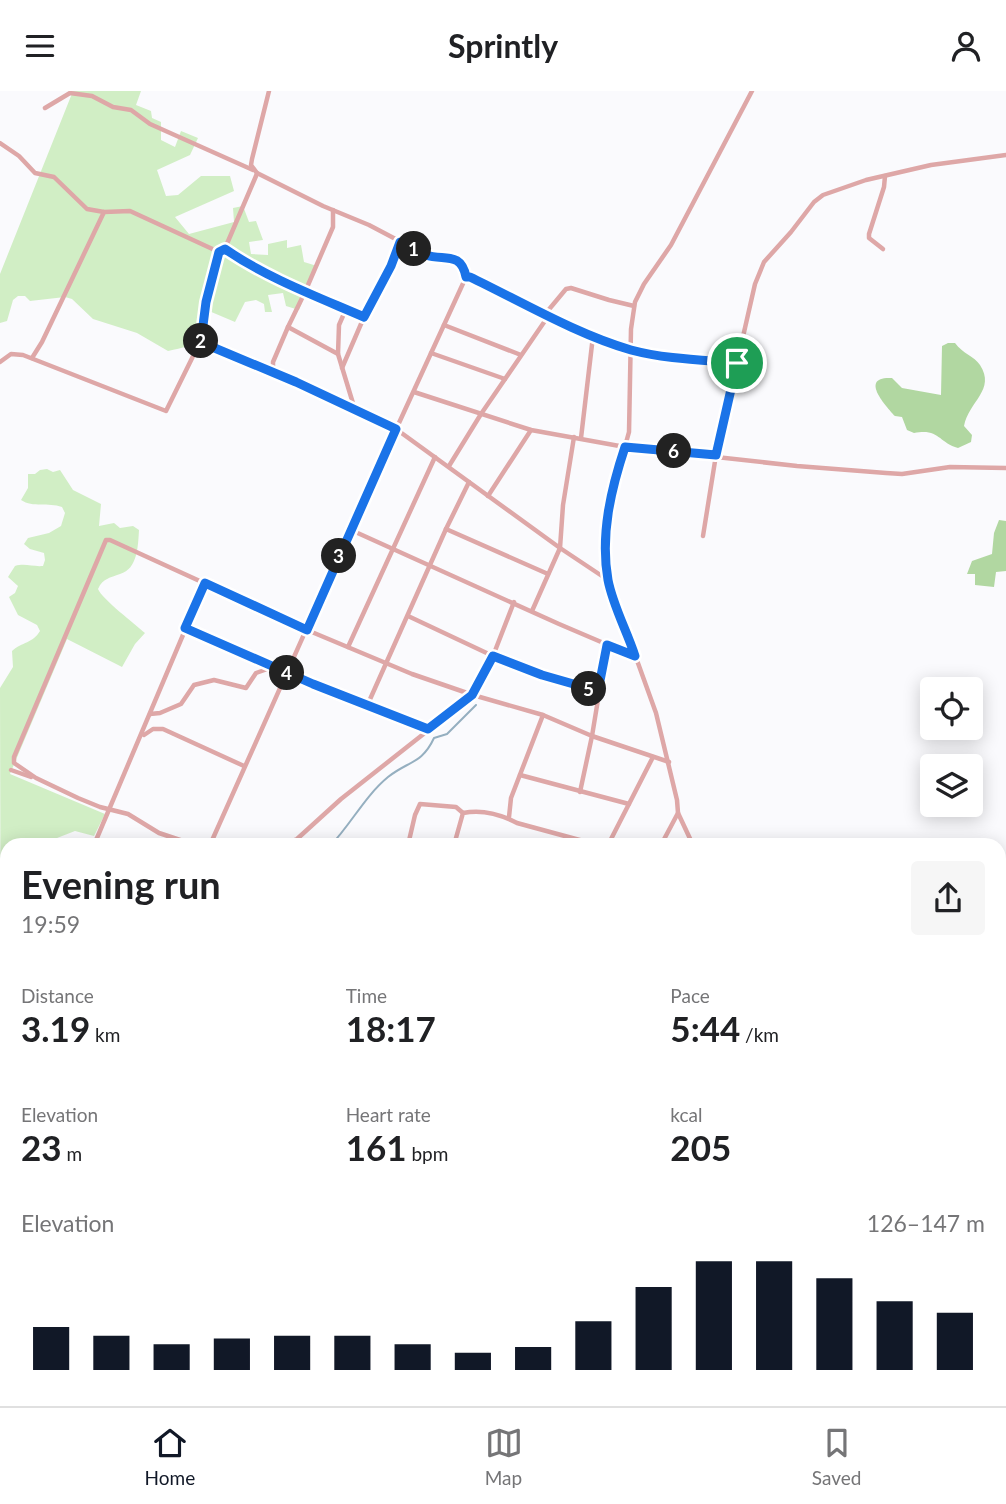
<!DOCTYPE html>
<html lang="en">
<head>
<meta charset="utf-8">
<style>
  :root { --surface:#fff; --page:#f6f6f6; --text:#202124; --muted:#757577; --line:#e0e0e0; --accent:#111827 }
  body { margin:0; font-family:Lato,sans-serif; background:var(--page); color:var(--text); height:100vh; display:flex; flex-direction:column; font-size:26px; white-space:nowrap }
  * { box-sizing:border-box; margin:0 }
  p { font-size:23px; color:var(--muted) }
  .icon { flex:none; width:38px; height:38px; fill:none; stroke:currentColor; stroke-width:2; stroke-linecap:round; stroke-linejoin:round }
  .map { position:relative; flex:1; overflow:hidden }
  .sheet { position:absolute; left:0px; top:747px; width:1006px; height:569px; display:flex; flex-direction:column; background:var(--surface); border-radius:21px 21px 0 0; box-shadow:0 4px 18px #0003 }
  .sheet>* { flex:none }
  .fabs { position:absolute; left:920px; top:586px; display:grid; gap:14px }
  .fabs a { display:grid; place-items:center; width:63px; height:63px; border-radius:7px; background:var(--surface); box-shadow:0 4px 18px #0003; font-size:35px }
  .pin { position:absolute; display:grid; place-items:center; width:60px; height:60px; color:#fff; margin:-30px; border:4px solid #fff; border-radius:50%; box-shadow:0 2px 7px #0007 }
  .km { position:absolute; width:35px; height:35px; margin:-18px; border-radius:50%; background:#222; color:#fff; font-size:19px; line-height:35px; text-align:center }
  .round { display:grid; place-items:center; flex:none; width:74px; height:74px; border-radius:7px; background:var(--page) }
  .head { display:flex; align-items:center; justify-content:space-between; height:119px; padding:0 21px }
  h1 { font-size:38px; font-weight:700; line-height:52px }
  .metrics { display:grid; grid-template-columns:repeat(3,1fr); gap:10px; height:119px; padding:7px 21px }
  .metrics div { display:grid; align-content:center }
  .metrics b { font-size:35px; font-weight:700 }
  .metrics small { font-size:19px; font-weight:400 }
  .metrics p { font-size:19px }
  .chart { height:196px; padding:14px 21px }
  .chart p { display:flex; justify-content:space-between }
  .chart svg { width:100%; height:126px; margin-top:7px; stroke:var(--accent); stroke-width:6 }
  header { display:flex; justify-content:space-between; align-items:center; height:91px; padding:0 21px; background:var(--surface); font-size:32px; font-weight:700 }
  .tab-bar { display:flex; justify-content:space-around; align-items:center; height:98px; border-top:2px solid var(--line); background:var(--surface); font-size:19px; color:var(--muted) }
  .tab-bar a { display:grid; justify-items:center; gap:4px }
  .tab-bar .selected { color:var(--accent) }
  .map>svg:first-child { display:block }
  .green { fill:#d1eec5 }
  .forest { fill:#b1d7a1 }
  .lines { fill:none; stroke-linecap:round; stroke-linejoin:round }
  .stream { stroke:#95afc0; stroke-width:2 }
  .minor { stroke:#dea7a7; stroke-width:4.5 }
  .tertiary { stroke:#dea7a7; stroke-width:5 }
  .route-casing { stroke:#fff; stroke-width:14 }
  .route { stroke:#1a73e8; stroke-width:9 }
</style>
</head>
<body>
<header><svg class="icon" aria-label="menu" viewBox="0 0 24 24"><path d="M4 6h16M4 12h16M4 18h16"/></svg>Sprintly<svg class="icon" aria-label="person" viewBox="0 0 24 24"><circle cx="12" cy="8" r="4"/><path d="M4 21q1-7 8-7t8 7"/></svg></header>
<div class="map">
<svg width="1006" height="1315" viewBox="0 0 1006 1315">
  <rect width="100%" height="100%" fill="#fafafd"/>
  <g class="green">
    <path d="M73,0H141L136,14L151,20L152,27L161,31V49L175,56L181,40L198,47L190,64L157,79L166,105L178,104L201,85H230L234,100L175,126L189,143L234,131L233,117L243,115L249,131L256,130L263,149L249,151L251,163L268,164V153L287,149V157L301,154L304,171L317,175L299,219L286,215L283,202L268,204L272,221H265L264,213L256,209L245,211L235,231L209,220C203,253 199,253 168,260L137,242L93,228L72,208L65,206L30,210L25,205H18L13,209L7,230L0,232V183Z"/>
    <path d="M47,378L53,381L60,379L73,399L101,413L99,435L114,432L120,437L133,435L139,439C138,454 138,478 120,483C110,487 103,487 98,498C102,508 135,533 145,542L135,553L122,576L67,548L10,683L105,723L94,745L75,740L57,747L55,754H7V1009L1,1010L0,597L13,576L12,560C22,551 33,552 40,540L37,534L18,524L9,506L15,502L18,495L8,486L15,475C25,472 33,476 43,475L45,469L44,462L30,458L24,453L28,447L49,442L61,435L65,422L62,416C48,411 33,417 21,409L28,397V383H35L40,379Z"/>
    <polygon points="7,1271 7,1309 395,1309 416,1315 0,1315 0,1272"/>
    <polygon points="455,1309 543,1309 543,1313 540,1315 454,1315"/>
  </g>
  <g class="forest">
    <path d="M948,252H955C963,263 974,265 980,274C996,299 969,310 964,335L972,344L971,351L958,357C938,351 939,337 914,342L907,339L902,326L895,325C886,315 858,285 892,287L902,297L941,304L942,255Z"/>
    <polygon points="999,429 1006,430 1006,480 996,481 994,496 975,494 975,483 967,483 972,470 992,463 994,442"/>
    <polygon points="7,1025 7,1201 0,1206 0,1032 2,1033"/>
  </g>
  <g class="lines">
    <path class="stream" d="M331,754C351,733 365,705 388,686C408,670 422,673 434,647L447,643L476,614"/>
    <g class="minor">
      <polyline points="45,17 70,2 92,5 113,16 131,19 150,33 253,79"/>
      <polyline points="0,52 19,65 35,82 54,86 87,118 104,121 130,120 219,161"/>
      <polyline points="225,158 305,201 333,136 333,119"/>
      <polyline points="883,158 869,147 869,143 884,96 885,85"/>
      <path d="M466,186H470C519,209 579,245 631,259C665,268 702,269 737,272"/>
      <polyline points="546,222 566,198 571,197 609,209 634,215"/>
      <polyline points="444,234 521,264"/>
      <polyline points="288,236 305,201 364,226 391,175 400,151"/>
      <polyline points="201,249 396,338 560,457 608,489"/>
      <polyline points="431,262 505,288"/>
      <polyline points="338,263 339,234 346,218"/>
      <polyline points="32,267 42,251 104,121"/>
      <polyline points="0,271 11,263 23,264 166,320 201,249 206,211 215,173 219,161 226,155 256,85 257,82 251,74 252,68 269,0"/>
      <polyline points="342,277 364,226"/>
      <polyline points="273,282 273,271 288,236 338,263 355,319"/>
      <polyline points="414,301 531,339 625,356 797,375 886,382 902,383 950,376 1006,377"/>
      <polyline points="581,347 593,245"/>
      <polyline points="449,375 481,323 549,224"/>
      <polyline points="488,405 531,339"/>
      <polyline points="446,438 548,483"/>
      <polyline points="351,439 559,533 634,565"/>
      <polyline points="703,445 716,364 755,193 764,171 791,141 814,111 823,104 866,89 931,74 1006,64"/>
      <polyline points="532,520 560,457 563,414 574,346"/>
      <polyline points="408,525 493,565 542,584 598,600"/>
      <polyline points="185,537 287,582 427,638"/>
      <polyline points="348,556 435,366"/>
      <polyline points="367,615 446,438 469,391"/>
      <polyline points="150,623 160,622 181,613 194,594 214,589 246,597 256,582 273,576"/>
      <polyline points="144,644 153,638 163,638 244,675"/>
      <polyline points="11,679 31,686"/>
      <polyline points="520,684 629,713"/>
      <polyline points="580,701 592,645 607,554"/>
      <polyline points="678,722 693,754"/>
      <polyline points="509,726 511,707 543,624"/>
      <polyline points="94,754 205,492"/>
      <polyline points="195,754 159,742 128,723 100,716 78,707 36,687 14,672 14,666 106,449 110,449 307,539 412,583 473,604 543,624 592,645 669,671"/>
      <polyline points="210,754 376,382 466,186 464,176 459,171 447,166 424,163 369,134 323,115 257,82"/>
      <polyline points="284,754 297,748 341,708 473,604 493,565 514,511"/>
      <polyline points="408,754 415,724 420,713 456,716 463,722"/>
      <path d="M454,754L463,722C482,718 500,723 517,732L598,754"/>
      <polyline points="608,754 653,666"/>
      <polyline points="661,754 678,722 677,709 656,622 608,489 606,435 608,416 629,341 631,238 635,211 644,193 671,154 752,0"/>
      <polyline points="428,1309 428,1315"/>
      <polyline points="790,1309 792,1315"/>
    </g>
    <g class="tertiary">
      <polyline points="999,1150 1006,1152"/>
      <polyline points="326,1315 330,1309"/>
    </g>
  </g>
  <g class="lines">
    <defs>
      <path id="route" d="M400,151C408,156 417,161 426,164C444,170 461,160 466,186H470C520,210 578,244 631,259C665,268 702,269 737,272L716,364L625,356C611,398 600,444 608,489C613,515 627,540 635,565L607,554L598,600L542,584L493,565L472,604L428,638L313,593L185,537L205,492L307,539L396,338L296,291L205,253L201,250L206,211L219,161L225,158C267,187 318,206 364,226L391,175Z"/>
    </defs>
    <use href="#route" class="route-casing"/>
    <use href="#route" class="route"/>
  </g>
</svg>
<div class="fabs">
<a><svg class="icon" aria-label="locate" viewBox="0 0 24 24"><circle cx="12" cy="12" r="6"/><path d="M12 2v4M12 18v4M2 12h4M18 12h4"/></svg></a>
<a><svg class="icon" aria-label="layers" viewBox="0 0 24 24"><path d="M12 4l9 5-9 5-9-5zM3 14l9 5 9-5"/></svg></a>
</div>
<div class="pin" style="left:737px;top:272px;background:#1e9e55"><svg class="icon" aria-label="arrive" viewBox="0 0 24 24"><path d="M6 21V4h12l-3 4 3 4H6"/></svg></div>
<b class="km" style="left:414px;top:158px">1</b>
<b class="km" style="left:201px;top:250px">2</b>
<b class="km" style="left:339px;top:465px">3</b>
<b class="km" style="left:287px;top:582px">4</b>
<b class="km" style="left:589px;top:598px">5</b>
<b class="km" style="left:674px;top:360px">6</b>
<section class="sheet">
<div class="head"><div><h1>Evening run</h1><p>19:59</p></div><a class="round"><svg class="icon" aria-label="share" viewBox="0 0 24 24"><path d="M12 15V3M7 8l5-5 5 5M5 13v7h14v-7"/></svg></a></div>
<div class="metrics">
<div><p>Distance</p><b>3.19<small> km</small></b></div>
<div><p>Time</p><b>18:17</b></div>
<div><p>Pace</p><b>5:44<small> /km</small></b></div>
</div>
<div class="metrics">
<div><p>Elevation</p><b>23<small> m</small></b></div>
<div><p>Heart rate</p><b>161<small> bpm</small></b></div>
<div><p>kcal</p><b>205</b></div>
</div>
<div class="chart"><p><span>Elevation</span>126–147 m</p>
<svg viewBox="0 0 160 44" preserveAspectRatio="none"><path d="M5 44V29M15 44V32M25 44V35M35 44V33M45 44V32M55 44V32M65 44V35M75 44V38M85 44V36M95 44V27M105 44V15M115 44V6M125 44V6M135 44V12M145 44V20M155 44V24"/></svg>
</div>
</section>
</div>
<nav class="tab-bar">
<a class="selected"><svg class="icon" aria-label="home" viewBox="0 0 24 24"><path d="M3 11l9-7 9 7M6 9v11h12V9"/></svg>Home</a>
<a><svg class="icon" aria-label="map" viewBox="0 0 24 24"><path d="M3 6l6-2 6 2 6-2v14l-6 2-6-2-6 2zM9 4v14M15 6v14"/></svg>Map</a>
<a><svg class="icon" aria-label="saved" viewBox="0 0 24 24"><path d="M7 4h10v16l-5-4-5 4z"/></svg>Saved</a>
</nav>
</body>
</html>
